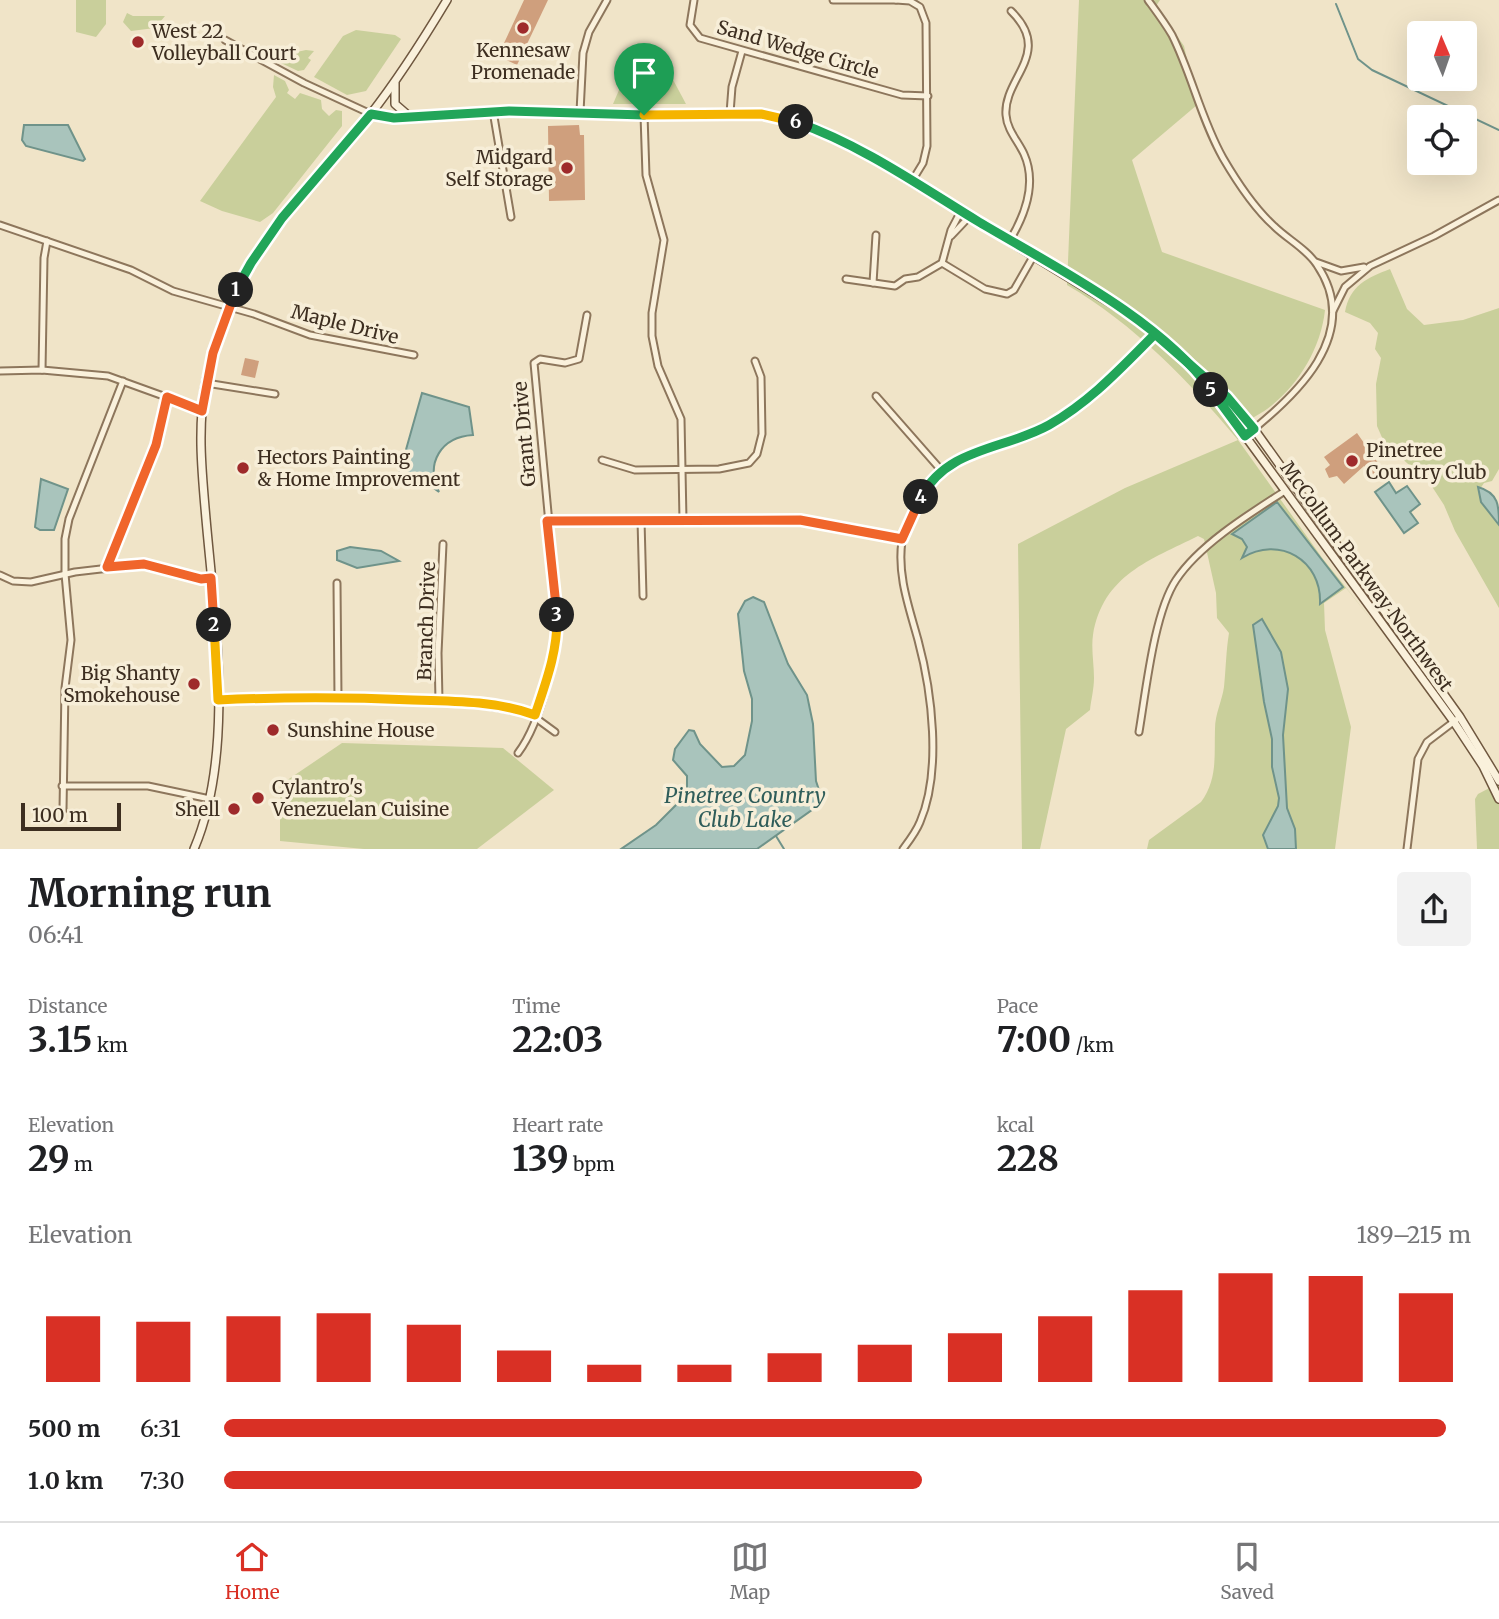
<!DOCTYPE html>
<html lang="en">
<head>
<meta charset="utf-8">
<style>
  :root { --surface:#fff; --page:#f2f2f2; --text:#202124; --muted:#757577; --line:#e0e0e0; --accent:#d93025 }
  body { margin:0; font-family:Merriweather,serif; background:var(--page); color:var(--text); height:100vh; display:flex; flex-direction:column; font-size:26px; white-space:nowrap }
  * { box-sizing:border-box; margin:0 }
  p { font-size:23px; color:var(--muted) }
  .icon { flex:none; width:38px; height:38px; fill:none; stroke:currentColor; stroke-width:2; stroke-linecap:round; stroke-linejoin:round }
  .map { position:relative; height:849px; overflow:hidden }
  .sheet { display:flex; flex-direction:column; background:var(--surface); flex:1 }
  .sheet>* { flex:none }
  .needle { width:46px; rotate:358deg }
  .tools { position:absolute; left:1407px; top:21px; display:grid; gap:14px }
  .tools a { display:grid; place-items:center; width:70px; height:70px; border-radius:7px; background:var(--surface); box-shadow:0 7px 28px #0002; font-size:35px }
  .scale { position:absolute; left:21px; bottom:18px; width:100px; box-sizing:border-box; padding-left:7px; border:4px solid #3d2e20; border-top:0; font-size:19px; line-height:24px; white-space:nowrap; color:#3d2e20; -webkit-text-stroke:5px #f7eed8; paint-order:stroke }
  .pin { position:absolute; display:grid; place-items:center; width:60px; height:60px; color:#fff; margin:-72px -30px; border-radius:50% 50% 50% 0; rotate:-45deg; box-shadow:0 0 7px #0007 }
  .pin .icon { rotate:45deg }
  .km { position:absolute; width:35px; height:35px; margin:-18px; border-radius:50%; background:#222; color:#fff; font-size:19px; line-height:35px; text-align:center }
  .round { display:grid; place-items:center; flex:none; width:74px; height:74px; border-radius:7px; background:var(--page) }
  .headline { display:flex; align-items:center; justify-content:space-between; height:119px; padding:0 28px }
  h1 { font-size:38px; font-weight:700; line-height:52px }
  .stats { display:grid; grid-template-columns:repeat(3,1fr); gap:10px; height:119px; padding:7px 28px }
  .stats div { display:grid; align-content:center }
  .stats b { font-size:35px; font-weight:700 }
  .stats small { font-size:19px; font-weight:400 }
  .stats p { font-size:19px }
  .chart { height:196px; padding:14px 28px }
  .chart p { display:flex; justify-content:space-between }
  .chart svg { width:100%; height:126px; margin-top:7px; stroke:var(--accent); stroke-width:6 }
  ul { padding:0 28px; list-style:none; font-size:23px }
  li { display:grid; grid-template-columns:112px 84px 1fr; align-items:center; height:52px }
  li i { height:18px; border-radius:9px; background:var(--accent) }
  .menu { display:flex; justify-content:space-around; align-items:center; height:98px; border-top:2px solid var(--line); background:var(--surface); font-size:19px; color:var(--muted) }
  .menu a { display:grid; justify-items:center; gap:4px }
  .menu .on { color:var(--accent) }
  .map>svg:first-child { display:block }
  .green { fill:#c9cf9b }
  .water { fill:#a9c4bc; stroke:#6f938a; stroke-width:2 }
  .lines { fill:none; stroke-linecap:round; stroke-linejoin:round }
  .stream { stroke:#6f938a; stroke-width:2 }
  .building { fill:#cf9f7d }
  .street-casing { stroke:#8d765c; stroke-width:9 }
  .secondary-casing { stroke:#6f573f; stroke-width:10 }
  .street { stroke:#faf1dc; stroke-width:5 }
  .secondary { stroke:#faf1dc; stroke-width:7 }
  .split-1-casing { stroke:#fff; stroke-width:14 }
  .split-2-casing { stroke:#fff; stroke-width:14 }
  .split-3-casing { stroke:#fff; stroke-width:14 }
  .split-4-casing { stroke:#fff; stroke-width:14 }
  .split-5-casing { stroke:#fff; stroke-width:14 }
  .split-6-casing { stroke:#fff; stroke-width:14 }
  .split-7-casing { stroke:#fff; stroke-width:14 }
  .split-1 { stroke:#22a559; stroke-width:9 }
  .split-2 { stroke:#f0652b; stroke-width:9 }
  .split-3 { stroke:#f5b400; stroke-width:9 }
  .split-4 { stroke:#f0652b; stroke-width:9 }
  .split-5 { stroke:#22a559; stroke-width:9 }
  .split-6 { stroke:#22a559; stroke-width:9 }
  .split-7 { stroke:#f5b400; stroke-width:9 }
  .poi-dot { fill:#9e2a2b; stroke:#f7eed8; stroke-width:2.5 }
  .labels { text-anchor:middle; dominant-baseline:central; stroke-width:7; stroke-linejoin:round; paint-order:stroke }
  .poi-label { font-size:19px; fill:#3d2e20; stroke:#f7eed8; text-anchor:start }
  .street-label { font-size:19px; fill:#3d2e20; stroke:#f7eed8 }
  .water-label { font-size:21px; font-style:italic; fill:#2f5d5a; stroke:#f7eed8 }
</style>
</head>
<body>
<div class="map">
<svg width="1499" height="849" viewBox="0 0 1499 849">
  <rect width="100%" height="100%" fill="#f0e4c8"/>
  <g class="green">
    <polygon points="76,0 106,0 106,24 96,37 76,32"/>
    <path d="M1079,0H1160L1156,6L1184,46L1197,105L1132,160L1162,252L1325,310C1321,347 1300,383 1271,406C1263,413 1250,418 1244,425C1242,429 1241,435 1238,440L1323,559L1392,645L1346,588L1324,603L1325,630L1351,727L1335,849H1147L1149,840L1201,802C1218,779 1214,755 1215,729C1215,714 1222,701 1224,687C1226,668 1226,651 1229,633L1217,618L1216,593L1204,539L1198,536C1150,560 1103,575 1093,635C1091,648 1094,664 1094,678C1094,689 1091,700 1090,710L1066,729L1040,849H1022L1018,544L1125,488L1238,440C1189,381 1134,324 1067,285Z"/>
    <polygon points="127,13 133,16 165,16 155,28 131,31 123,22"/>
    <polygon points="356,30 395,35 401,39 366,91 347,95 314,77 343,36"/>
    <polygon points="655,46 686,104 613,104 634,55"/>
    <polygon points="306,50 314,51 308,58 311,60 304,70 298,71 281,63 292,53"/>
    <polygon points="274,75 285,81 289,90 287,93 295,99 300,93 321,100 322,109 329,116 336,110 342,111 342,126 273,213 260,222 222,211 200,201 276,97 273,87"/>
    <path d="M1390,269L1407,309L1424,325L1463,320L1499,308V469L1492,481L1484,483L1478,492L1499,523V608L1455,531L1444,505L1431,485L1384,442L1377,426L1376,384L1381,358L1375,349L1378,333L1370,323L1345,312C1350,285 1367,278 1390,269Z"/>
    <polygon points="342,743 503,748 554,790 477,849 364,849 280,841 280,785"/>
    <polygon points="1499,783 1499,849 1477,849 1475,799 1478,794"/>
  </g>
  <g class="water">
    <polygon points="24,125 68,125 85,159 83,161 26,146 22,140"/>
    <path d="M422,393L469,407L473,435C441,437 425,463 439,492L428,484L398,478Z"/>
    <polygon points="41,479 68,489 54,530 40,530 35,527"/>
    <polygon points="1389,482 1396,493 1407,486 1420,504 1410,512 1418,523 1404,533 1375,492"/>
    <path d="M1478,487C1499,493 1499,506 1499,525L1481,502Z"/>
    <path d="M1277,502L1343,587L1320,604C1322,560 1279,535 1242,558L1247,547L1242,539L1232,534Z"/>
    <polygon points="350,547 381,551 399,561 357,568 337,560 337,551"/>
    <polygon points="753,597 764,602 788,664 807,695 813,724 816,781 823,802 757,849 621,849 656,825 687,794 687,776 673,760 675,749 689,730 694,731 700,744 722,767 734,766 745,755 752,721 752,699 744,671 738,614 745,601"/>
    <polygon points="1262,619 1281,652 1288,689 1283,735 1287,808 1295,829 1296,849 1268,849 1263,835 1278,806 1279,798 1272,767 1272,739 1264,702 1253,625"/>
  </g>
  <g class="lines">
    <g class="stream">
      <polyline points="1336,4 1358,59 1372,70 1499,130"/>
      <polyline points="776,836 784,849"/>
    </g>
  </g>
  <g class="building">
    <polygon points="524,0 548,0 517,65 498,56"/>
    <polygon points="579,125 580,135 584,135 585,200 549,201 548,126"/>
    <polygon points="245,358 259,361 255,378 241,375"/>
    <polygon points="1357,433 1383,470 1372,477 1364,466 1344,484 1337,476 1329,478 1325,469 1330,465 1324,457"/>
  </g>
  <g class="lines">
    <defs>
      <g id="street">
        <polyline points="694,0 690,25 700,38 902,95 928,96"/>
        <polyline points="833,0 896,0"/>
        <polyline points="896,0 910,1 920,7 926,23 927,146 923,163 912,181"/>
        <path d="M1148,0C1156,11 1165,23 1172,35C1192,75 1201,119 1223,158C1237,182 1253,207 1274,226C1287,239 1307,249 1317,265C1364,334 1295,397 1245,436"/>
        <polyline points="225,40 304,83 371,114"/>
        <polyline points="493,111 511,217"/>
        <polyline points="580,112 583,53 589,32 607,0"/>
        <polyline points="730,113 732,87 742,51"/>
        <polyline points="644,115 646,175 664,240 652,313 652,336 658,366 681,419 683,520"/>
        <polyline points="0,225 131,270 173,291 254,314 310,335 414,355"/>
        <polyline points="951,236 970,216"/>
        <path d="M1010,240C1025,215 1037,183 1024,154C1018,141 1007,130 1006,115C1003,78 1054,53 1011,11"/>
        <polyline points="1316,262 1341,271 1364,267"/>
        <polyline points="942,263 985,289 1007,294 1014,290 1034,255"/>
        <polyline points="846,279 895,286 905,279 918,277 942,263 951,230 961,211"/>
        <polyline points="873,283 876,235"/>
        <polyline points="1333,311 1345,287 1370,266 1434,236 1499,200"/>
        <polyline points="42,370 44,258 47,241"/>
        <polyline points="0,371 42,370 108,376 202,410"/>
        <polyline points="206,383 275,394"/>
        <polyline points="876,396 941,470"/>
        <polyline points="602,460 635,470 719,469 749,463 757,454 762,434 761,377 755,361"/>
        <polyline points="641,520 643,596"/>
        <polyline points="547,521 800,520 902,539"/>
        <polyline points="107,567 156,445 167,397"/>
        <polyline points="0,575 13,581 31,582 75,572 144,564 201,579 211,578"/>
        <polyline points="337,583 338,698"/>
        <polyline points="218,700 323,697 464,702 529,713 555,732"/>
        <polyline points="439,701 438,653 443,544"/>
        <path d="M1139,732C1146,691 1154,613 1176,580C1199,545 1249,514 1285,491"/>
        <path d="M518,753C542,721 558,650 557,609L534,363L540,359L565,363L579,359L587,315"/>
        <polyline points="62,786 148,786 210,799"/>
        <polyline points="63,810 65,688 71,640 65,574 65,539 69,519 123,381"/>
        <path d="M903,849C909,841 916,832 920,822C942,771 932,692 918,640C909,607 897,575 902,541C904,525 915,506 923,493C951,448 1003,448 1046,426C1090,405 1121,368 1155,334"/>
        <polyline points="1407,849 1418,759 1427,742 1460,717"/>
      </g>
      <g id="secondary">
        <polyline points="395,83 395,104 410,117"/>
        <path d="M371,114L395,118L538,111L638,115L742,114L782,117L856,148L1122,310C1169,344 1217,383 1254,429L1460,717L1499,781"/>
        <polyline points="1208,385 1454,722 1483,766 1499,799"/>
        <path d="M194,849C235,753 215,621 206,519C202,473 197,427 206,381C214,347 224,313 240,281C270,222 329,167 370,115C399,78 423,40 447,0"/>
      </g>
    </defs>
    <use href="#street" class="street-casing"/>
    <use href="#secondary" class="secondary-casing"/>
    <use href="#street" class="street"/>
    <use href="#secondary" class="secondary"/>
  </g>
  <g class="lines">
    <defs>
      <polyline id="split-1" points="236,290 251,263 282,218 371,114 394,118 509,111 644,115"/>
      <polyline id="split-2" points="214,625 211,578 201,579 144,564 107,567 156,445 167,397 202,411 213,353 236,290"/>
      <path id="split-3" d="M214,625L218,700C283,697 348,697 413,700C453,701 497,701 535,715C546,682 558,651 557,615"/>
      <polyline id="split-4" points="557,615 547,521 800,520 902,539 921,497"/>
      <path id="split-5" d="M921,497C948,447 1004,450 1049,425C1091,401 1121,368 1155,334L1227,397L1254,429L1245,436L1211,390"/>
      <path id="split-6" d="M796,122C862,145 920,186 979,222C1053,266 1161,320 1211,390"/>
      <polyline id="split-7" points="644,115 761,114 796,122"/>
    </defs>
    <use href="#split-1" class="split-1-casing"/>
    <use href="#split-2" class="split-2-casing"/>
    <use href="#split-3" class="split-3-casing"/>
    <use href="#split-4" class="split-4-casing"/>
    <use href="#split-5" class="split-5-casing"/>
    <use href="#split-6" class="split-6-casing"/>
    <use href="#split-7" class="split-7-casing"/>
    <use href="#split-1" class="split-1"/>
    <use href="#split-2" class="split-2"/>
    <use href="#split-3" class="split-3"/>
    <use href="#split-4" class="split-4"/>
    <use href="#split-5" class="split-5"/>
    <use href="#split-6" class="split-6"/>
    <use href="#split-7" class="split-7"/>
  </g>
  <g class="poi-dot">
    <circle cx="523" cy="28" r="7"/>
    <circle cx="138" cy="42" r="7"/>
    <circle cx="567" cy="168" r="7"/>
    <circle cx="1352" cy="461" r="7"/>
    <circle cx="243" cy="468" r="7"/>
    <circle cx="194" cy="684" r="7"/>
    <circle cx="273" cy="730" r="7"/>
    <circle cx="258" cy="798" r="7"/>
    <circle cx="234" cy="809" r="7"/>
  </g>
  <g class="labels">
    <g class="poi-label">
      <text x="152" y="31">West 22<tspan x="152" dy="22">Volleyball Court</tspan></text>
      <text x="523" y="50" text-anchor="middle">Kennesaw<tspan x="523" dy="22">Promenade</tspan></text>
      <text x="553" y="157" text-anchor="end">Midgard<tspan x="553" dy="22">Self Storage</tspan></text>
      <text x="1366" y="450">Pinetree<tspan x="1366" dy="22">Country Club</tspan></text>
      <text x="257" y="457">Hectors Painting<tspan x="257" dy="22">&amp; Home Improvement</tspan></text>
      <text x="180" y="673" text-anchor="end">Big Shanty<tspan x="180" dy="22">Smokehouse</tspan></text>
      <text x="287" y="730">Sunshine House</text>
      <text x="272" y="787">Cylantro's<tspan x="272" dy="22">Venezuelan Cuisine</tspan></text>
      <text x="220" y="809" text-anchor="end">Shell</text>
    </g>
    <g class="street-label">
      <text transform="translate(798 49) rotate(16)">Sand Wedge Circle</text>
      <text transform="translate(345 324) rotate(14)">Maple Drive</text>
      <text transform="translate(524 434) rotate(-95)">Grant Drive</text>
      <text transform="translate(1367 576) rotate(54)">McCollum Parkway Northwest</text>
      <text transform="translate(426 621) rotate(-88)">Branch Drive</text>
    </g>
    <g class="water-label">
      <text x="745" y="795">Pinetree Country<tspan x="745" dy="24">Club Lake</tspan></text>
    </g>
  </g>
</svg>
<div class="tools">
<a><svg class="needle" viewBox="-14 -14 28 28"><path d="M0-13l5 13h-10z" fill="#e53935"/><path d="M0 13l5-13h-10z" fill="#757577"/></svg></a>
<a><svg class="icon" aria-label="locate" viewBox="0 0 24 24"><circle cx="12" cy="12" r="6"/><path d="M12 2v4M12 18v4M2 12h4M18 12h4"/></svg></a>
</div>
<div class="scale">100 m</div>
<div class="pin" style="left:644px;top:115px;background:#1e9e55"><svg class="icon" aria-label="arrive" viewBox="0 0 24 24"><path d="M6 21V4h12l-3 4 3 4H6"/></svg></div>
<b class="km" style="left:236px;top:290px">1</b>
<b class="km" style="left:214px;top:625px">2</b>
<b class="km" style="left:557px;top:615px">3</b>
<b class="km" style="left:921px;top:497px">4</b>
<b class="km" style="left:1211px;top:390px">5</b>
<b class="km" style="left:796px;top:122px">6</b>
</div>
<section class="sheet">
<div class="headline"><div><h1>Morning run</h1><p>06:41</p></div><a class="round"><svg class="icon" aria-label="share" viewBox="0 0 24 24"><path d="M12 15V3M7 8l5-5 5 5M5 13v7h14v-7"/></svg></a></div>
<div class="stats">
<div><p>Distance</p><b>3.15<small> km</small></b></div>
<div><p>Time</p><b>22:03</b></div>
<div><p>Pace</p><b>7:00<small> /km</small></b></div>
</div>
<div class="stats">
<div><p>Elevation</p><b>29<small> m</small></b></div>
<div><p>Heart rate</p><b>139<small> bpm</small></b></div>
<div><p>kcal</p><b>228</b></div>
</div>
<div class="chart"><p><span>Elevation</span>189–215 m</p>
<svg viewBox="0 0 160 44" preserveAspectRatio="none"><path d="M5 44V21M15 44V23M25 44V21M35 44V20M45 44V24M55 44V33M65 44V38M75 44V38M85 44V34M95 44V31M105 44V27M115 44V21M125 44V12M135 44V6M145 44V7M155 44V13"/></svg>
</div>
<ul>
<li><b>500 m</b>6:31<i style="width:98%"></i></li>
<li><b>1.0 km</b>7:30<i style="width:56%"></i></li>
</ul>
</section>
<nav class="menu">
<a class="on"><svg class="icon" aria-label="home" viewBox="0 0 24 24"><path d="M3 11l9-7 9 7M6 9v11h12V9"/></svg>Home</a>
<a><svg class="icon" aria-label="map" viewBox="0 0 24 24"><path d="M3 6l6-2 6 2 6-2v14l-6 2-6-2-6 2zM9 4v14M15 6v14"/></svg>Map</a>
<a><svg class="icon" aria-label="saved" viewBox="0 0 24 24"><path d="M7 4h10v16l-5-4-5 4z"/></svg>Saved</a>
</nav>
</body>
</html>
